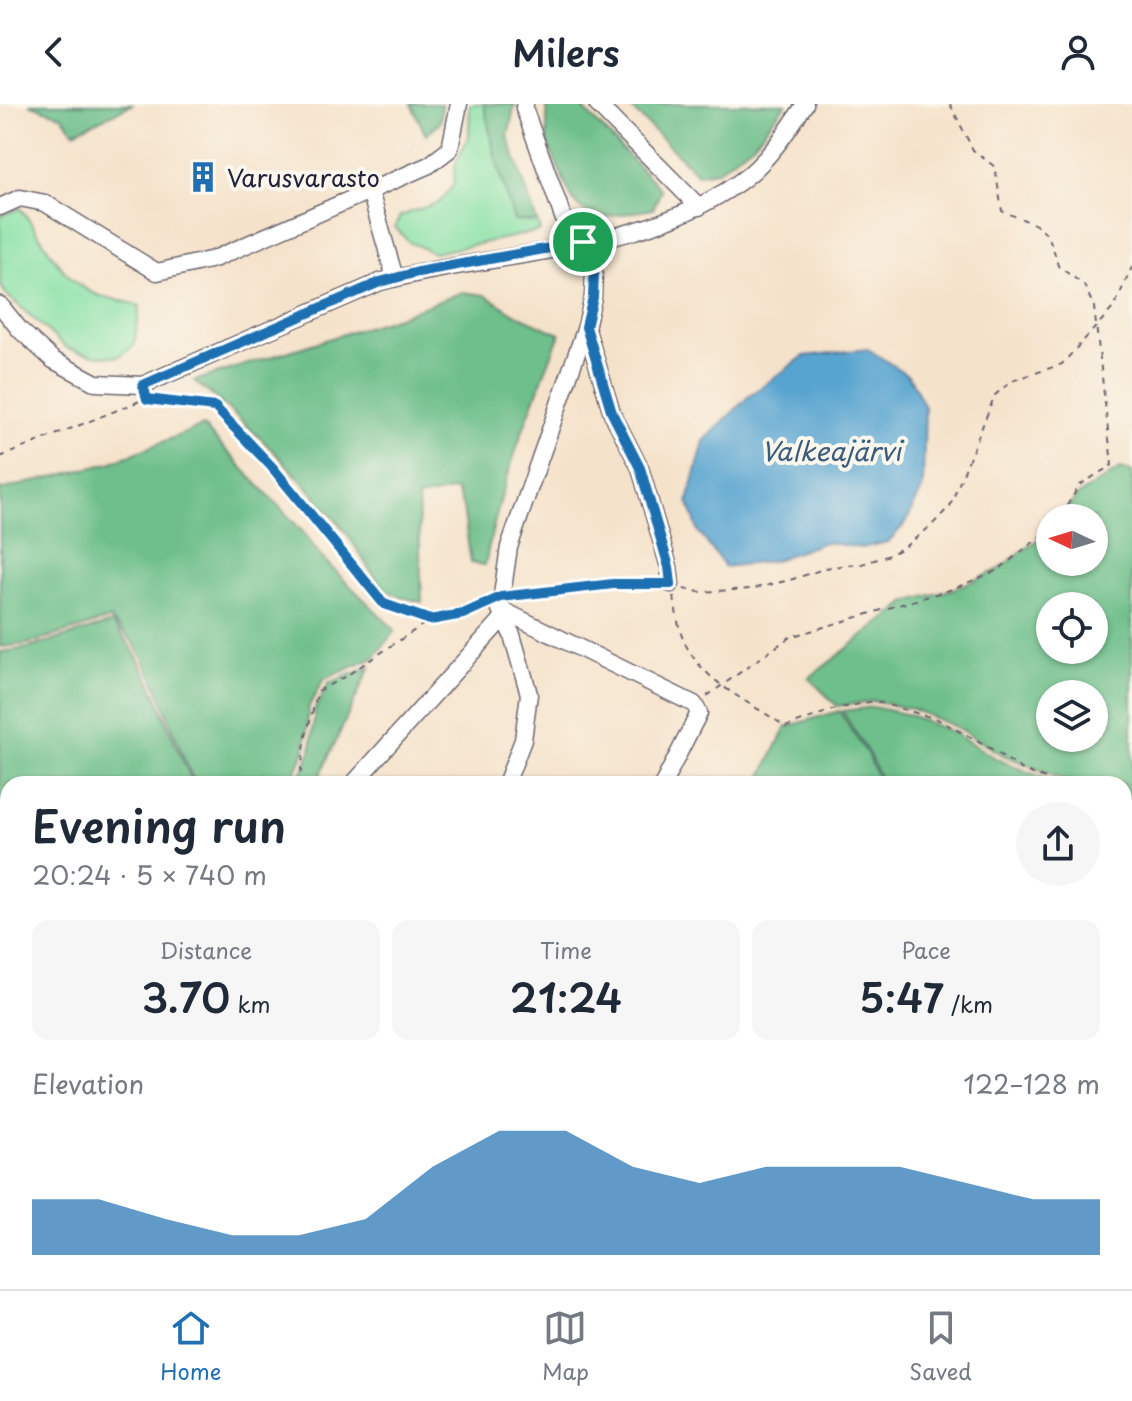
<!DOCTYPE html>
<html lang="en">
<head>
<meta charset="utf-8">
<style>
  :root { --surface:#fff; --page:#f6f6f7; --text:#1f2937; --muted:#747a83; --line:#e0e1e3; --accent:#1f6fb2 }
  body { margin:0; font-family:"Playpen Sans",sans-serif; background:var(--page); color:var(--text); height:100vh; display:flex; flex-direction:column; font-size:30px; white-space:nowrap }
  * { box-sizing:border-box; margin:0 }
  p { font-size:26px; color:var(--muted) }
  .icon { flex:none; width:44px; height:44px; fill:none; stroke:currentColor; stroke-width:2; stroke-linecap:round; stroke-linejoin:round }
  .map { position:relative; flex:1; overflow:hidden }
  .side { position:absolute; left:0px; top:672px; width:1132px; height:514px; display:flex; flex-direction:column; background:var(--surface); border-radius:24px 24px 0 0; box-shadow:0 2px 6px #0004 }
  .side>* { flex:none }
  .needle { width:52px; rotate:274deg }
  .fabs { position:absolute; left:1036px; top:400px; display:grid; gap:16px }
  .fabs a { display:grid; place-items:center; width:72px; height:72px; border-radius:50%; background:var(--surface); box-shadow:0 2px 6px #0004; font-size:40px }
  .pin { position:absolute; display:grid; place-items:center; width:68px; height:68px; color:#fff; margin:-34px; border:4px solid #fff; border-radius:50%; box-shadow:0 2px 8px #0007 }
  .round { display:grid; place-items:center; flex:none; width:84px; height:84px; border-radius:42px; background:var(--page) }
  .head { display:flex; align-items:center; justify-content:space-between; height:136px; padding:0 32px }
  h1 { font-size:44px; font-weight:600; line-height:60px }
  .metrics { display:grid; grid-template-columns:repeat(3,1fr); gap:12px; height:136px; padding:8px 32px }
  .metrics div { display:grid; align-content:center; border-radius:16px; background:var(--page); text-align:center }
  .metrics b { font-size:40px; font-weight:600 }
  .metrics small { font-size:22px; font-weight:400 }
  .metrics p { font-size:22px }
  .chart { height:224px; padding:16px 32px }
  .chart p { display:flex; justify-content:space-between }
  .chart svg { width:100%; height:144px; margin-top:8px; fill:var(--accent); opacity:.7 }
  header { display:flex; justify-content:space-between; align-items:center; height:104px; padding:0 32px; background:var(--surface); font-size:36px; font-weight:600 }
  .tab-bar { display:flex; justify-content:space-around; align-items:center; height:112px; border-top:2px solid var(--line); background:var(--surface); font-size:22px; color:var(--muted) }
  .tab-bar a { display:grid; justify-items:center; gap:4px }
  .tab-bar .active { color:var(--accent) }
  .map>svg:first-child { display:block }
  .green { fill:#88e1a6; stroke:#558270; stroke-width:2 }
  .forest { fill:#6ebf8b; stroke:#487063; stroke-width:2; fill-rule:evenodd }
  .water { fill:#58a4d0; stroke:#3d6386; stroke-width:2 }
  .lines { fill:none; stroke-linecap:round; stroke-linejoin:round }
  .minor-casing { stroke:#6c656d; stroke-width:19 }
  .path { stroke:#6c656d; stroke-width:2; stroke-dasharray:6 6; stroke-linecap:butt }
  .minor { stroke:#fff; stroke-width:16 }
  .rail-casing { stroke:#22223b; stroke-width:7 }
  .rail { stroke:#fbf7ec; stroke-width:4; stroke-dasharray:12; stroke-linecap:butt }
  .route-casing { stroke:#fff; stroke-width:16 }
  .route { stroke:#1f6fb2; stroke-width:10 }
  .labels { text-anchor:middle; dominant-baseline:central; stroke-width:8; stroke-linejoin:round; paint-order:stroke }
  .poi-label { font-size:24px; fill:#22223b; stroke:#fbf7ec; text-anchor:start }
  .water-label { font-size:26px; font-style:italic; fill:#3a5c7e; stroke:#fbf7ec }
</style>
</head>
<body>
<header><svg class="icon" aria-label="back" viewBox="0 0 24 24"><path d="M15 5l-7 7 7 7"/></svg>Milers<svg class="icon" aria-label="person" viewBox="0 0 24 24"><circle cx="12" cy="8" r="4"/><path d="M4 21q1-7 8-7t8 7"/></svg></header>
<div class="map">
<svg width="1132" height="1185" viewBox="0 0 1132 1185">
  <rect width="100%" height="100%" fill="#fbf7ec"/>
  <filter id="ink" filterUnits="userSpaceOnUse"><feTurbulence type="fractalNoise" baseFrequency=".0125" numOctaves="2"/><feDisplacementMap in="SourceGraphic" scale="16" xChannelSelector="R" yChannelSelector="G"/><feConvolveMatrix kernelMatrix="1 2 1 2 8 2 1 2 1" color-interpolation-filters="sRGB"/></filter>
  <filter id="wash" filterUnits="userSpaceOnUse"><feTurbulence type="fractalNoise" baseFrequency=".006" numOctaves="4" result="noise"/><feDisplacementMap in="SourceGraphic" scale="32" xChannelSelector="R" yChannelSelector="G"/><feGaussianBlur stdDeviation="1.8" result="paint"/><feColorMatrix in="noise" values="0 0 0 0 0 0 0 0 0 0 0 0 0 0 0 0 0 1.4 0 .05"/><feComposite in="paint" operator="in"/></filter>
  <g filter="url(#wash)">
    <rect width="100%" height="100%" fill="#f5e2ca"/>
    <g class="green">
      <polygon points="470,0 484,0 495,52 514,116 537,118 540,127 434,149 409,138 395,123 400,112 440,98 454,80 455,61 469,32"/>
      <path d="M20,104C45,134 59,177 98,191C111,195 126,197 140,202L134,242L118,253L94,251L67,244L7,191L0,181V112Z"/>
    </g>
    <g class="forest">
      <polygon points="29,0 133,0 74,28 62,12"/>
      <polygon points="411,0 442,0 440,18 426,31"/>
      <polygon points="484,0 515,0 508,32 537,118 514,117 495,52"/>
      <polygon points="547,0 579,0 661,86 653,105 606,113 584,107 572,95 547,38"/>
      <polygon points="627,0 786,0 753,40 717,67 697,70"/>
      <path d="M462,188L485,191L515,210L560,230C530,305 500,381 485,461L471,459L463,403L456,386L418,394L422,498C408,495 394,493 383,482C367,467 358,443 344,426C300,372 249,319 194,277L395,214Z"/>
      <path d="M203,322L303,428L322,454L395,526L374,554L324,575L309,602L305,646L290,680H196C171,635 163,579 132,537C126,529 117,522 110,515L27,540L0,543V386L110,359Z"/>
      <path d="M1120,365L1132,368V713L1124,708V680H1074L1001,650L956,623L912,605L874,597L837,602L809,574L907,498L953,485L998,466L1050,426V458H1094V414H1060L1077,392ZM1050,502H1094V546H1050ZM1050,590H1094V634H1050Z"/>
      <path d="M112,519C156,566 164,625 194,680H8V911L0,907V548L28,544Z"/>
      <polygon points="370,563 316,680 297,680 311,647 315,604 329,579"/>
      <polygon points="873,603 910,611 954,629 999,656 1058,680 882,680 870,652 842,607"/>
      <polygon points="839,607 869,653 880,680 758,680 786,623"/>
      <polygon points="1132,739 1132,1055 1124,1056 1124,741"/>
      <polygon points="8,970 8,1178 261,1178 255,1185 0,1185 0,976"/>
      <polygon points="268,1178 401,1178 345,1185 263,1185"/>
    </g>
    <polygon class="water" points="868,245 909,272 925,303 923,383 906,419 888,438 861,444 825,438 772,457 725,463 698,427 688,397 704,337 748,293 804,252"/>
  </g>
  <g filter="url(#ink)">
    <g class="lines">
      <defs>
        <g id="minor">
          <polyline points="597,0 699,103"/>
          <polyline points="370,87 395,174"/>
          <polyline points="0,103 20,94 45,99 157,168 214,155 429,61 450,45 459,0"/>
          <path d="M0,201L20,226L53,256L96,279L143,281L380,178C496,147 638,150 738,79C766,60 787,28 805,0"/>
          <polyline points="586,223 612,309 640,364 669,463 671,480"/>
          <polyline points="500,505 694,600 699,609 663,680"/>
          <polyline points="353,680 504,513"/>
          <polyline points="506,680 523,636 529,590 512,531 500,505 509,443 586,223 593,193 594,169 583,138 567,124 524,4 525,0"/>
        </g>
      </defs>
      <use href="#minor" class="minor-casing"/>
      <g class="path">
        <path d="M950,0L973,46L995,63L1002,107C1041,124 1047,117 1058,162L1084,181L1094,203L1112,361L1080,381L1059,414"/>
        <polyline points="148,295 215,303 272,363 384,500 430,516 463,510 485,500"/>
        <polyline points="0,353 140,297"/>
        <polyline points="684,485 699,488 751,485 790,476 830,463 862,460 890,451 907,441 931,422 950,402 995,291 1012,277 1062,260 1114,203 1132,163"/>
        <polyline points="518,492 613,480 655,480"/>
        <path d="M674,493C676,506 678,523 683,535C702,579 749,597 786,623L832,606L874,597L937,615L995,647L1021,665L1058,680"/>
        <polyline points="433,514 453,504"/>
        <polyline points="707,592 790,533 953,485 998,466 1050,425"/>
        <polyline points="296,680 300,672 306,632 318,587 346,572 427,518"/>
        <polyline points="1124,712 1132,719"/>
        <polyline points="0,908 8,912"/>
        <polyline points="0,966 8,960"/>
        <polyline points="1124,1097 1132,1096"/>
        <polyline points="262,1185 265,1178"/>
        <polyline points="609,1185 641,1178"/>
      </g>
      <use href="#minor" class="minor"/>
      <defs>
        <g id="rail">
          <polyline points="1124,1167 1132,1166"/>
          <polyline points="874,1185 946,1178"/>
        </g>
      </defs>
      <use href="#rail" class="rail-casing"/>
      <use href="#rail" class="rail"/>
    </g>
  </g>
  <g class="lines" filter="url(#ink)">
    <defs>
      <polygon id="route" points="583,138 594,169 593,193 586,223 612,309 640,364 669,463 671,480 613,480 501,493 463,510 430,516 384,500 272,363 215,303 147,295 143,281 380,178 418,168"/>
    </defs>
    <use href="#route" class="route-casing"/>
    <use href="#route" class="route"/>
  </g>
  <defs>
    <symbol id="building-bare" viewBox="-9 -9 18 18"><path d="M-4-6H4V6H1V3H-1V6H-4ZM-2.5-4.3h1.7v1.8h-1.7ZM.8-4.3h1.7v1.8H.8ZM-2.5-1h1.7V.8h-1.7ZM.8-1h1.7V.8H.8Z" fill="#1f6fb2" stroke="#fbf7ec" stroke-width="2.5" paint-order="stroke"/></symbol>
  </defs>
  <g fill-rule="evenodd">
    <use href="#building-bare" x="181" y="51" width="44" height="44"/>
  </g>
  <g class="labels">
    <g class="poi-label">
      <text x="227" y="73">Varusvarasto</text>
    </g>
    <g class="water-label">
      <text x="831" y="346">Valkeajärvi</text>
    </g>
  </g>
</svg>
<div class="fabs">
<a><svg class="needle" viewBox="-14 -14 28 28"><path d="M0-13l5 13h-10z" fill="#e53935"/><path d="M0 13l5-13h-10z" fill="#747a83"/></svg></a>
<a><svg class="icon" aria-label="locate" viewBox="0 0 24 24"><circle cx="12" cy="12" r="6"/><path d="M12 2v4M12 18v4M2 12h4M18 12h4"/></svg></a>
<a><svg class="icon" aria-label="layers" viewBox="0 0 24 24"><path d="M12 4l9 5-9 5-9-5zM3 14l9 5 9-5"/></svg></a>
</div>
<div class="pin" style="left:583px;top:138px;background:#1e9e55"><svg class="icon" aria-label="arrive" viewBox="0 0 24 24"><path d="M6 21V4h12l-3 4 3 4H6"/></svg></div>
<section class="side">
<div class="head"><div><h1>Evening run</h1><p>20:24 · 5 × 740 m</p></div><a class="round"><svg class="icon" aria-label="share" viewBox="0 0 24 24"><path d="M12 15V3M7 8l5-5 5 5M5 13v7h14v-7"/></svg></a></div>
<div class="metrics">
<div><p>Distance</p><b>3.70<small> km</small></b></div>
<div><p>Time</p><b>21:24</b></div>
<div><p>Pace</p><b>5:47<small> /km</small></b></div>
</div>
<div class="chart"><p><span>Elevation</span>122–128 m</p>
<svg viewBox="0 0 160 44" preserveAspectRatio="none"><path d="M0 44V27L10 27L20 33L30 38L40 38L50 33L60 17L70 6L80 6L90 17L100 22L110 17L120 17L130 17L140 22L150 27L160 27V44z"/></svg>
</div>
</section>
</div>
<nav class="tab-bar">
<a class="active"><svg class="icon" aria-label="home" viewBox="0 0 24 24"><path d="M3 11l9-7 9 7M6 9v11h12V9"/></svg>Home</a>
<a><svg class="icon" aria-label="map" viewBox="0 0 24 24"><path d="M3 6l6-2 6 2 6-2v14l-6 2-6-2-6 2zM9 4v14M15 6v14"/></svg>Map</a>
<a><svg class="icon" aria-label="saved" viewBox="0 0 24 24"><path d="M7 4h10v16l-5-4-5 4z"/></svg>Saved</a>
</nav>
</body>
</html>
